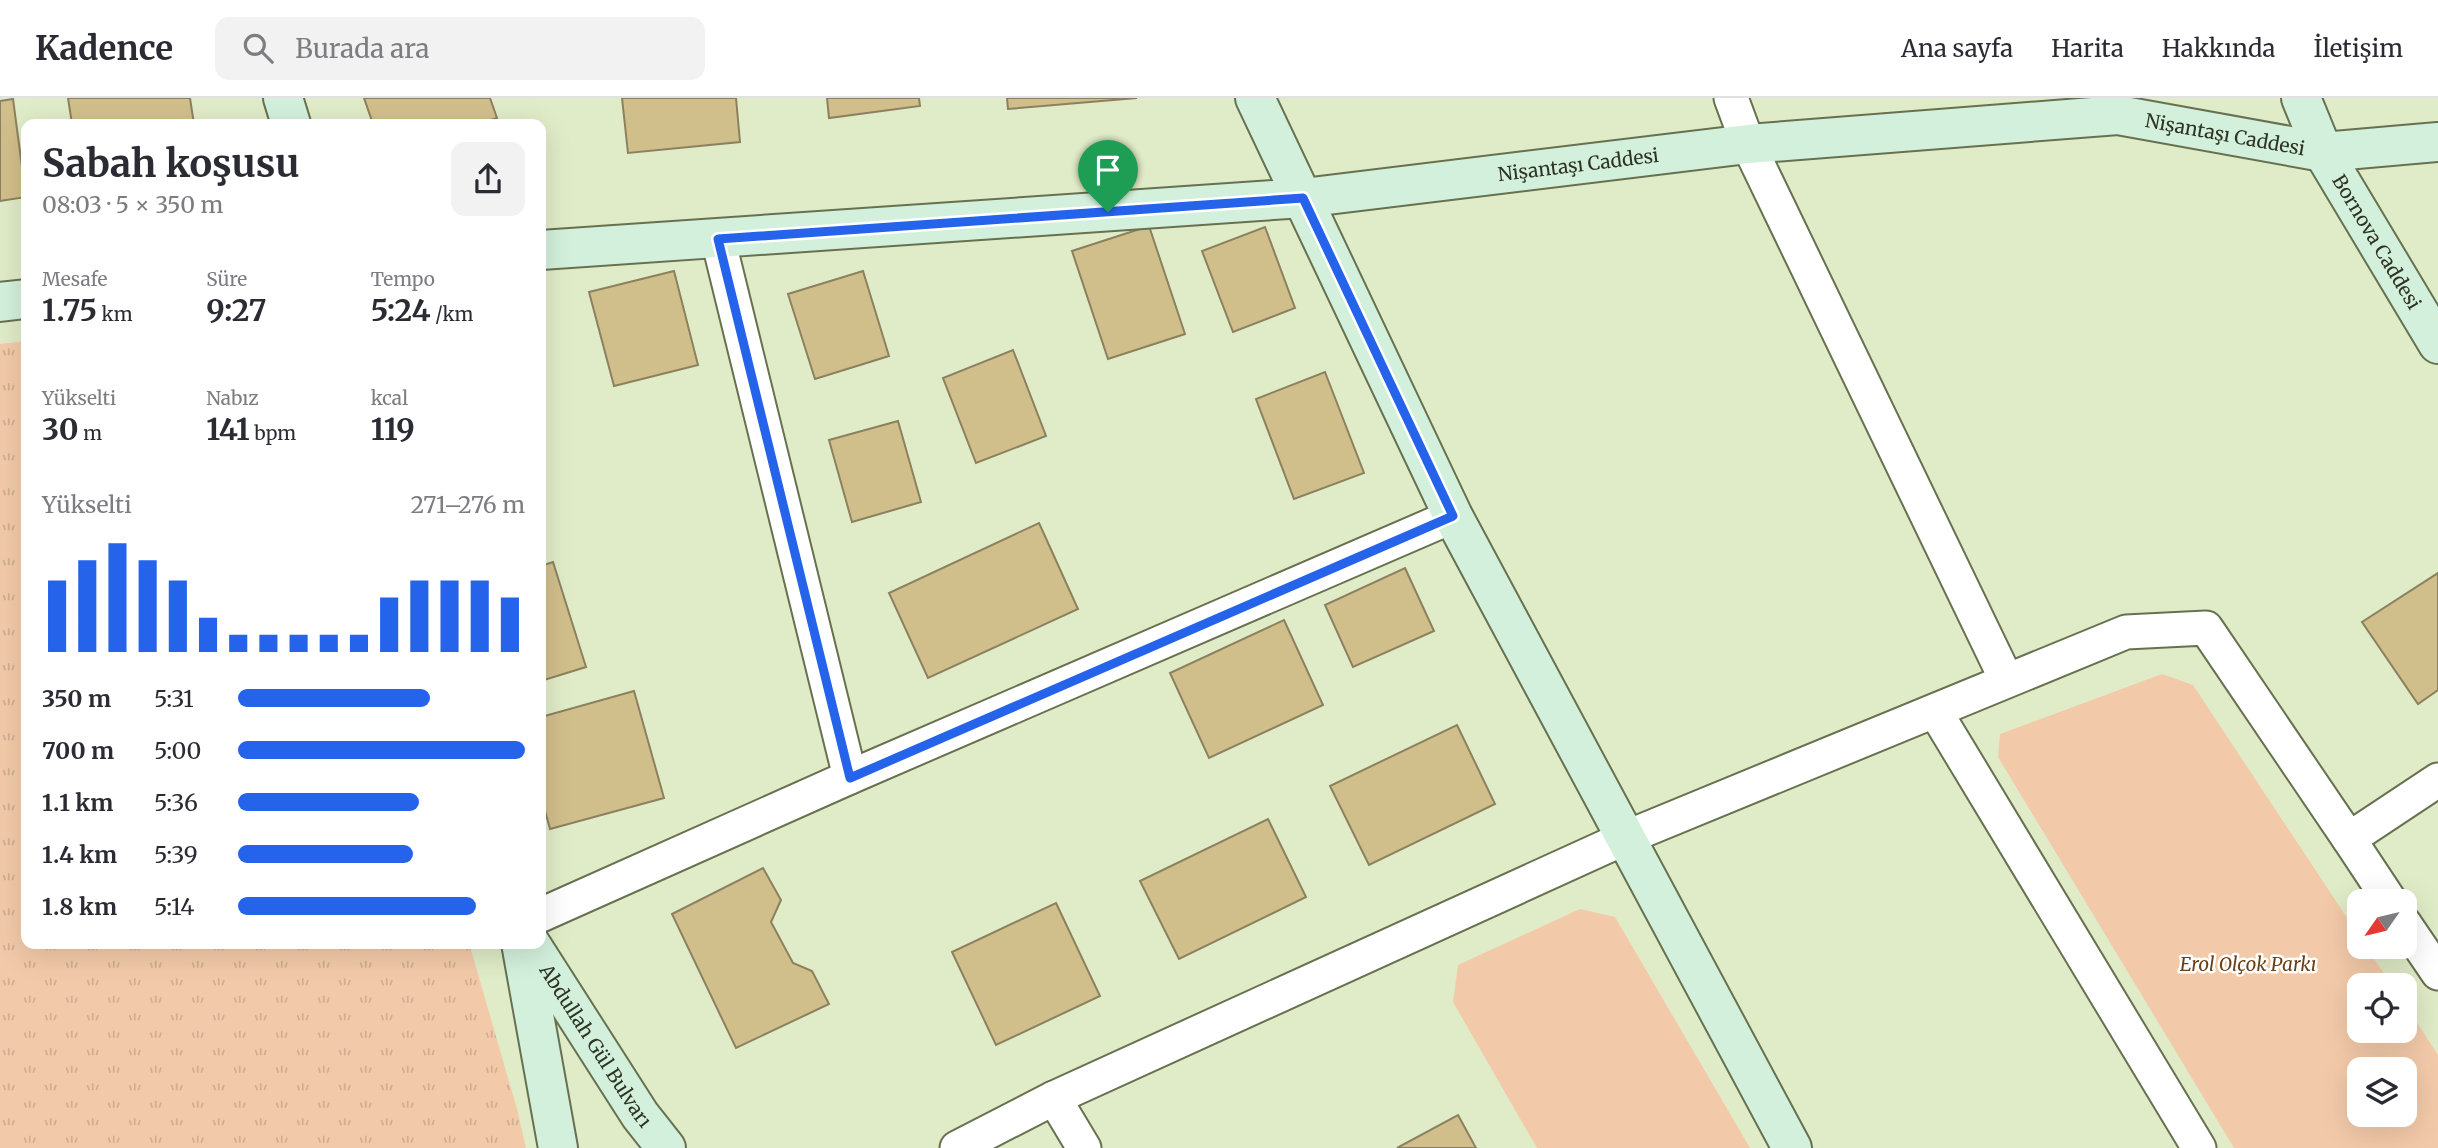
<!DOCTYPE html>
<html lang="tr">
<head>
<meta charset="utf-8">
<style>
  :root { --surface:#fff; --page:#f2f2f3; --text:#2b2b33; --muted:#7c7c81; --line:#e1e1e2; --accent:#2563eb }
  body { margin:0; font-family:Merriweather,serif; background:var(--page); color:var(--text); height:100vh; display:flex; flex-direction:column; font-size:26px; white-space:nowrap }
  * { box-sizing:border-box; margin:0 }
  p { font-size:23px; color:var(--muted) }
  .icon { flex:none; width:38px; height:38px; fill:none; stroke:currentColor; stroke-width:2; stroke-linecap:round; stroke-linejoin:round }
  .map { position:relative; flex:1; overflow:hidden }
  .sheet { position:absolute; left:21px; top:21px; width:525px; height:830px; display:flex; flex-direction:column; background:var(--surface); border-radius:14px; box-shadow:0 7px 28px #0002 }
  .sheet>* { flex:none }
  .needle { width:46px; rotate:236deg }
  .fabs { position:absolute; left:2347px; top:791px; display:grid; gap:14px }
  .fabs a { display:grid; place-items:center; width:70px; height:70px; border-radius:14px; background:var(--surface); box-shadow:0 7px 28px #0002; font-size:35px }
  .pin { position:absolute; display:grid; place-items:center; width:60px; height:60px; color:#fff; margin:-72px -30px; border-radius:50% 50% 50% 0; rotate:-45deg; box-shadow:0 0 7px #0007 }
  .pin .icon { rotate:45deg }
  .round { display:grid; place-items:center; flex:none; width:74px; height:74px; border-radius:14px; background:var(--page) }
  .headline { display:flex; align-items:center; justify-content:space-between; height:119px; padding:0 21px }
  h1 { font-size:38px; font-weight:700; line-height:52px }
  .stats { display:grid; grid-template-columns:repeat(3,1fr); gap:10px; height:119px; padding:7px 21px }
  .stats div { display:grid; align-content:center }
  .stats b { font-size:30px; font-weight:700 }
  .stats small { font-size:19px; font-weight:400 }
  .stats p { font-size:19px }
  .chart { height:196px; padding:14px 21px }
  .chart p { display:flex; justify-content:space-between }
  .chart svg { width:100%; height:126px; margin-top:7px; stroke:var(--accent); stroke-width:6 }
  ul { padding:0 21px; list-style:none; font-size:23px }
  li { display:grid; grid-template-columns:112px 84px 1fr; align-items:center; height:52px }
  li i { height:18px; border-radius:9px; background:var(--accent) }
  header { display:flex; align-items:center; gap:42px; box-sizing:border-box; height:98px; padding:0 35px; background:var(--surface); border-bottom:2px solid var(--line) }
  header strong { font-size:33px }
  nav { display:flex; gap:38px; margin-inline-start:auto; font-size:24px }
  .search { width:490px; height:63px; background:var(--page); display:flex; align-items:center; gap:18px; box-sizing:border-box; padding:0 24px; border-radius:14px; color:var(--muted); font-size:26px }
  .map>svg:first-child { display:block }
  .grass { fill:url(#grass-tufts) }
  .park { fill:#f3caa9; fill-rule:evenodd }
  .building { fill:#d1bf8b; stroke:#8c815f; stroke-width:2 }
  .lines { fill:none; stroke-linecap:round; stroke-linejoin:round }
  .street-casing { stroke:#677150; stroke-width:37 }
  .secondary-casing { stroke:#677150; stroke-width:42 }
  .street { stroke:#fff; stroke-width:33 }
  .secondary { stroke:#d2f0dc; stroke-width:38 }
  .route-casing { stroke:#fff; stroke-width:14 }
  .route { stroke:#2563eb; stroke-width:9 }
  .labels { text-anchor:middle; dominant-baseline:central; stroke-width:5; stroke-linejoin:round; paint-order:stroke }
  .street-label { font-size:19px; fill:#2e3325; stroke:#fff }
  .park-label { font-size:19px; font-style:italic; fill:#6a3f16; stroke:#fff }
</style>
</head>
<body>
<header>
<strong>Kadence</strong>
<div class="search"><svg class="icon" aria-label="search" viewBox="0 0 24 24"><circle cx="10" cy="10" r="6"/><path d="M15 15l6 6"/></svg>Burada ara</div>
<nav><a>Ana sayfa</a><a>Harita</a><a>Hakkında</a><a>İletişim</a></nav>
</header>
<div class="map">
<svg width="2438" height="1050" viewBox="0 0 2438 1050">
  <defs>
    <pattern id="grass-tufts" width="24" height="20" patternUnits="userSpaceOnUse" patternTransform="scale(1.75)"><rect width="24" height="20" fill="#f3caa9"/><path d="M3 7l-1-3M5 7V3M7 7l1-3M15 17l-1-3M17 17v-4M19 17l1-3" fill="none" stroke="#d1ae91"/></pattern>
  </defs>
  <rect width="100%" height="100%" fill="#e0ebc7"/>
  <polygon class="grass" points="26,243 26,845 469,845 517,1011 526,1050 0,1050 0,246"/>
  <g class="park">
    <path d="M2162,576L2193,587L2359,838V849H2366L2392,887H2359V933H2404L2405,906L2438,957V1050H2234L1998,659L2000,636ZM2359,971H2404V1017H2359Z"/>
    <polygon points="1580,811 1615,819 1750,1050 1537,1050 1453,904 1458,867"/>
  </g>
  <g class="building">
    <polygon points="68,0 190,0 194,26 72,26"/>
    <polygon points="364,0 490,0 497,20 479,26 373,26"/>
    <polygon points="622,0 736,0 740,44 628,55"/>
    <polygon points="827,0 919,0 920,8 829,20"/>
    <polygon points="1007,0 1137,0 1008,11"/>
    <polygon points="13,1 26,99 0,103 0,3"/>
    <polygon points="1149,128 1185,236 1108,261 1072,153"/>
    <polygon points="1265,129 1295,210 1233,234 1202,153"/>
    <polygon points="674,173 698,267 614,288 589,194"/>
    <polygon points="863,173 889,258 815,281 788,196"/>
    <polygon points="1013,252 1046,338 976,365 943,280"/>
    <polygon points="1325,274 1364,375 1294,401 1256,301"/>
    <polygon points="898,323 921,404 852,424 829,342"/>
    <polygon points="1039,425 1078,511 928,580 889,495"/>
    <polygon points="553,464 586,569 541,583 541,468"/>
    <polygon points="1405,470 1434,533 1353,569 1325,507"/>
    <polygon points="2438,475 2438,592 2418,606 2362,524"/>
    <polygon points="1284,522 1323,607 1209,660 1170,575"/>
    <polygon points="634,593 664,700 550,731 541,698 541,619"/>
    <polygon points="1457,627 1495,706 1369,767 1330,688"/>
    <polygon points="1268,721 1306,799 1179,861 1140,783"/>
    <polygon points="763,770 781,802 771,824 793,865 812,873 829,906 736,950 672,816"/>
    <polygon points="1056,805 1100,898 996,947 952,854"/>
    <polygon points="1458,1017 1476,1050 1397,1050"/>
  </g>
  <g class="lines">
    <defs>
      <g id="street">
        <polyline points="1731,0 1748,46 2006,581"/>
        <polyline points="718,141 850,679"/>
        <polyline points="1935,613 2199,1050"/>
        <polyline points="2349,741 2390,803"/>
        <polyline points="541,817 850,679 1453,418"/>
        <polyline points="2404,825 2438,875"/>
        <polyline points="1054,1000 1625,740 2126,534 2206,530 2349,741 2438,682"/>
        <polyline points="957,1050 1054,1000 1084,1050"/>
      </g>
      <g id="secondary">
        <polyline points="283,0 291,26"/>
        <polyline points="1255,0 1453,418 1792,1050"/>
        <path id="s1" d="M2301,0L2323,54L2438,246"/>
        <path id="s2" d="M541,152L1303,100L1748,46L2118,17L2323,54L2438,44"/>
        <polyline points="0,204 26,201"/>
        <polyline points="521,845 558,1050"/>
        <path id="s3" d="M530,845L640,1017L666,1050"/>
      </g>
    </defs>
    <use href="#street" class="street-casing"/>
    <use href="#secondary" class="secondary-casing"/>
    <use href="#street" class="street"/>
    <use href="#secondary" class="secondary"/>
  </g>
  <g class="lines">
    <defs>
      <polygon id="route" points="1303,100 1453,418 850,680 718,141"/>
    </defs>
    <use href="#route" class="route-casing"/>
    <use href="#route" class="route"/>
  </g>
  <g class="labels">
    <g class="street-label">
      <text stroke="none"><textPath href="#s2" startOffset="1692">Nişantaşı Caddesi</textPath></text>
      <text stroke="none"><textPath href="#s2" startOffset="1041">Nişantaşı Caddesi</textPath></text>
      <text stroke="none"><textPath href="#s1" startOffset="163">Bornova Caddesi</textPath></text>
      <text stroke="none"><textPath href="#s3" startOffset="122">Abdullah Gül Bulvarı</textPath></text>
    </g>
    <g class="park-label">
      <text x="2248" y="866">Erol Olçok Parkı</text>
    </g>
  </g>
</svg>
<div class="fabs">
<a><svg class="needle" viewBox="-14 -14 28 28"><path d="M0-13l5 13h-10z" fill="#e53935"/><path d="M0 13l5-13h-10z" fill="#7c7c81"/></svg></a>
<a><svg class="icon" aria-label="locate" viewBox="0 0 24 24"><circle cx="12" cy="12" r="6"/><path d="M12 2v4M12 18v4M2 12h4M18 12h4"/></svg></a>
<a><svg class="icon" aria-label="layers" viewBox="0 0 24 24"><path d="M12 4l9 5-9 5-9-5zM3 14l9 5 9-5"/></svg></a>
</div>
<div class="pin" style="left:1108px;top:114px;background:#1e9e55"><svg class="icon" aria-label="arrive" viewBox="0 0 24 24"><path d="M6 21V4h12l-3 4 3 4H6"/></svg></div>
<section class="sheet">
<div class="headline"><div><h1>Sabah koşusu</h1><p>08:03 · 5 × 350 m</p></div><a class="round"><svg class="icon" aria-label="share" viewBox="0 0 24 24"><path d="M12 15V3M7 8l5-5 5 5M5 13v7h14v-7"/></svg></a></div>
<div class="stats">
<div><p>Mesafe</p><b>1.75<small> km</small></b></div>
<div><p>Süre</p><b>9:27</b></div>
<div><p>Tempo</p><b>5:24<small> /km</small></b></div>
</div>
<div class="stats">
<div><p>Yükselti</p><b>30<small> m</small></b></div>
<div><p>Nabız</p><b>141<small> bpm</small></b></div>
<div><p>kcal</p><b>119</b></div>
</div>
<div class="chart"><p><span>Yükselti</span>271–276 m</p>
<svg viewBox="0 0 160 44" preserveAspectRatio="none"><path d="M5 44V19M15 44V12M25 44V6M35 44V12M45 44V19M55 44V32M65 44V38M75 44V38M85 44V38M95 44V38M105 44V38M115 44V25M125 44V19M135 44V19M145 44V19M155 44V25"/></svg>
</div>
<ul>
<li><b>350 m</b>5:31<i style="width:67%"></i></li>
<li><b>700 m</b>5:00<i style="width:100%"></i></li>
<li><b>1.1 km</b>5:36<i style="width:63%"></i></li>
<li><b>1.4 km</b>5:39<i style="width:61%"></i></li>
<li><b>1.8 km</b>5:14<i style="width:83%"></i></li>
</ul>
</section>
</div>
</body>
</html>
